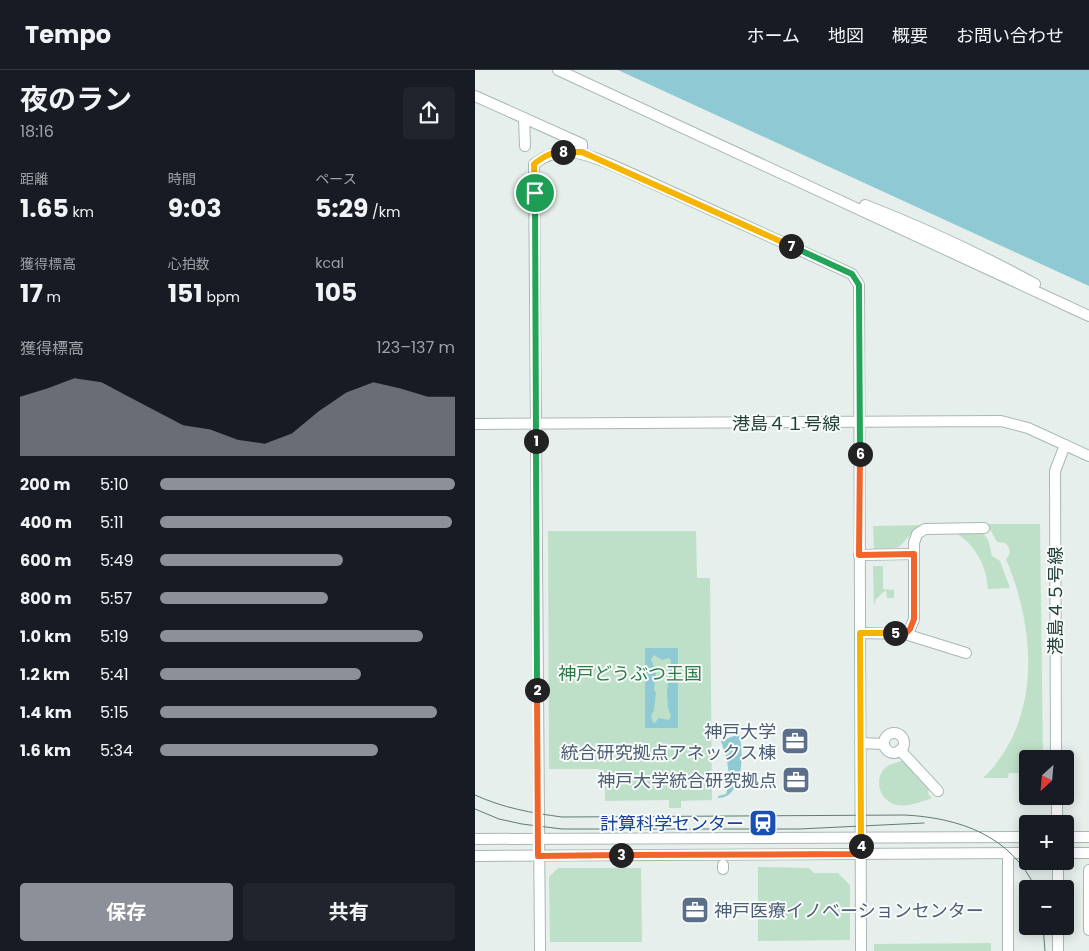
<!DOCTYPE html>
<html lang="ja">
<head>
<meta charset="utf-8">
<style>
  :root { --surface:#171b24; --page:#20242c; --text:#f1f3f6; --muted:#9ea1a6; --line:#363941; --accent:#8c9099 }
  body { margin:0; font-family:Poppins,"Noto Sans JP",sans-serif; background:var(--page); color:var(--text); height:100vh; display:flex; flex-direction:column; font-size:19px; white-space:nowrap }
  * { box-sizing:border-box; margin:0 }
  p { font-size:16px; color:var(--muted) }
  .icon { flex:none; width:28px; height:28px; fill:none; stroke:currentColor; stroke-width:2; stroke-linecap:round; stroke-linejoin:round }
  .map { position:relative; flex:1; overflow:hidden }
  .panel { display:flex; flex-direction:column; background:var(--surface); width:475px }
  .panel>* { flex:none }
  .needle { width:32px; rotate:206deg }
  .tools { position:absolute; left:544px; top:680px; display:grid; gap:10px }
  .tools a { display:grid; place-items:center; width:55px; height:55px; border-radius:5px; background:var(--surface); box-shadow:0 2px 12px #0003; font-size:25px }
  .pin { position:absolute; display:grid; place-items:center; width:42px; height:42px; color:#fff; margin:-21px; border:2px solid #fff; border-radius:50%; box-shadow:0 1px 5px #0007 }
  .km { position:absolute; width:25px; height:25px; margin:-12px; border-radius:50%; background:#222; color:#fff; font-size:14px; line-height:25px; text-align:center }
  .round { display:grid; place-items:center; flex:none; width:52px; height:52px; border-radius:5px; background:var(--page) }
  .head { display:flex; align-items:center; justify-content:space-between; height:85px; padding:0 20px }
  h1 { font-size:28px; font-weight:700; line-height:38px }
  .stats { display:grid; grid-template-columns:repeat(3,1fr); gap:8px; height:85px; padding:5px 20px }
  .stats div { display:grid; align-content:center }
  .stats b { font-size:25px; font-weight:700 }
  .stats small { font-size:14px; font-weight:400 }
  .stats p { font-size:14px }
  .chart { height:140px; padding:10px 20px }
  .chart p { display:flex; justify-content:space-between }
  .chart svg { width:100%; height:90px; margin-top:5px; fill:var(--accent); opacity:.7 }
  .primary-button { display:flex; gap:10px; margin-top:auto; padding:10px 20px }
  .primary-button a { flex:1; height:58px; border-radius:5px; background:var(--accent); color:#fff; font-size:20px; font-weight:700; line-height:58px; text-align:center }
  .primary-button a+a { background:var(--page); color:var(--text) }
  ul { padding:0 20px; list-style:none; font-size:16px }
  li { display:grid; grid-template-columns:80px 60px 1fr; align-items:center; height:38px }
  li i { height:12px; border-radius:6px; background:var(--accent) }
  header { display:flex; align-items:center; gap:30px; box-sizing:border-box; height:70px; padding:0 25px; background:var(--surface); border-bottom:1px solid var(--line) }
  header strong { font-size:24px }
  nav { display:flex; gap:28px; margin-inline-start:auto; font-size:18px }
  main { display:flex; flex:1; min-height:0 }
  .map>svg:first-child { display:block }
  .green { fill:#bfe0c8 }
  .water { fill:#8ec9d4; fill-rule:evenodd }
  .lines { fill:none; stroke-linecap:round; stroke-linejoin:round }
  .minor-casing { stroke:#a8b8b2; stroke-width:12 }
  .minor { stroke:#fff; stroke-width:10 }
  .tram { stroke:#5f7d75; stroke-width:1 }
  .split-1-casing { stroke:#fff; stroke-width:10 }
  .split-2-casing { stroke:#fff; stroke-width:10 }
  .split-3-casing { stroke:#fff; stroke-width:10 }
  .split-4-casing { stroke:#fff; stroke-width:10 }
  .split-5-casing { stroke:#fff; stroke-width:10 }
  .split-6-casing { stroke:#fff; stroke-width:10 }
  .split-7-casing { stroke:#fff; stroke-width:10 }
  .split-8-casing { stroke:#fff; stroke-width:10 }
  .split-9-casing { stroke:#fff; stroke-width:10 }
  .split-1 { stroke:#22a559; stroke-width:6 }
  .split-2 { stroke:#22a559; stroke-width:6 }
  .split-3 { stroke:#f0652b; stroke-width:6 }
  .split-4 { stroke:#f0652b; stroke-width:6 }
  .split-5 { stroke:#f5b400; stroke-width:6 }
  .split-6 { stroke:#f0652b; stroke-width:6 }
  .split-7 { stroke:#22a559; stroke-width:6 }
  .split-8 { stroke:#f5b400; stroke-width:6 }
  .split-9 { stroke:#f5b400; stroke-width:6 }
  .labels { text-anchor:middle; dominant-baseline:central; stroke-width:4; stroke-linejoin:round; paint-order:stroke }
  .street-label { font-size:18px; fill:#24423a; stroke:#f7fbf9 }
  .park-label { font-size:18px; fill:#2d7a4b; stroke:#f7fbf9 }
  .service-label { font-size:18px; fill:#4e5e75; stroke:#f7fbf9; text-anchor:end }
  .transit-label { font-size:18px; fill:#164399; stroke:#f7fbf9; text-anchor:end }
</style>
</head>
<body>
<header>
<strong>Tempo</strong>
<nav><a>ホーム</a><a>地図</a><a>概要</a><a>お問い合わせ</a></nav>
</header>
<main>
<section class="panel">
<div class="head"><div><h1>夜のラン</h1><p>18:16</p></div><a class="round"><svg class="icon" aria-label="share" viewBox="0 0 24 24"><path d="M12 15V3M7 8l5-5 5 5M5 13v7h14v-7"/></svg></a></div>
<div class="stats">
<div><p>距離</p><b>1.65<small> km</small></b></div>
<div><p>時間</p><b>9:03</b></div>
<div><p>ペース</p><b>5:29<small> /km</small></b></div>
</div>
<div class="stats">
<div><p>獲得標高</p><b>17<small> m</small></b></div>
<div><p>心拍数</p><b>151<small> bpm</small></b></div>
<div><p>kcal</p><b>105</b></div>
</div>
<div class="chart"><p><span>獲得標高</span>123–137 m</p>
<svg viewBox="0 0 160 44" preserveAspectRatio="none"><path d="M0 44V15L10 11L20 6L30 8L40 15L50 22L60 29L70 31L80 36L90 38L100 33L110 22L120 13L130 8L140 11L150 15L160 15V44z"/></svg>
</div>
<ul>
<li><b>200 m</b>5:10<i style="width:100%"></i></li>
<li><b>400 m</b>5:11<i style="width:99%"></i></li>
<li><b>600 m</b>5:49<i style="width:62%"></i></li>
<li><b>800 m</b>5:57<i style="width:57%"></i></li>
<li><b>1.0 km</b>5:19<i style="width:89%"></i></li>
<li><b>1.2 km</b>5:41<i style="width:68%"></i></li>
<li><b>1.4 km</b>5:15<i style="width:94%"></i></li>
<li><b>1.6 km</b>5:34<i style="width:74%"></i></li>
</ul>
<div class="primary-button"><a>保存</a><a>共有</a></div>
</section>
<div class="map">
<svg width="614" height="881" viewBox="0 0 614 881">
  <rect width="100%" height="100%" fill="#e6efeb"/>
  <g class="green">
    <path d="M512,454H565L568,689H552V706H548V703H534L533,708H508C567,651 561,560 531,489C536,484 536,478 530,473L522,472Z"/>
    <polygon points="449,455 438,462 424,477 417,479 399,479 398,456"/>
    <polygon points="73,461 221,461 222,508 235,508 237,730 206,731 206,738 194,738 194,730 130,731 130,703 124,703 124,699 74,699"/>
    <path d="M484,461L506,462C516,470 514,476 517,486L525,491L535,518L513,519C512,498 501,475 482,464Z"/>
    <polygon points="398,496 408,496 408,519 419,520 419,528 412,528 411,520 401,529 399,536"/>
    <path d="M428,690L454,717L453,724L457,728C446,732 433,737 422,735C405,732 398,710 410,698C416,693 422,693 428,690Z"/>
    <polygon points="283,797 334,798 339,803 363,803 375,815 375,870 283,871"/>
    <polygon points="83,798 166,798 167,872 75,872 74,807"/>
    <polygon points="516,873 516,881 399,881 399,874"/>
  </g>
  <g class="water">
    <polygon points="143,0 614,0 614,216 156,6"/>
    <path d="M170,578H203V658H170ZM179,585L187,590L194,588L196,590L192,621L193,638L196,646L194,650L183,648L181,652L178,653L176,646L179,640L181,623L179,620L181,603L176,589Z"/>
    <path d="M264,664C269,681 269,728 243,728V726L251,724C257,706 252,688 246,671Z"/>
  </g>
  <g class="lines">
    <defs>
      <g id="minor">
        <polyline points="83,0 614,246"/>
        <polyline points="0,26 107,74 107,82"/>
        <polyline points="49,48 50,76"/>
        <path d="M390,135C449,158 505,184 560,214"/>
        <polyline points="0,354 526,351 553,358 614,386"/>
        <polyline points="384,485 439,484"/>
        <polyline points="385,563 430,564 491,583"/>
        <polyline points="430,564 435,559 439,549 439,473 442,464 450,459 509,458"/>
        <circle cx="419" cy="673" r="10"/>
        <polyline points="385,673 409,674"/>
        <polyline points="425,680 463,721"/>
        <polyline points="581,689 580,401 590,375"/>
        <polyline points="565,726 565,728 582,728"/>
        <polyline points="582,754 582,726"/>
        <polyline points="590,767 614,767"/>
        <polyline points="0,769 552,767"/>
        <polyline points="533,783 533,881"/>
        <polyline points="590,783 614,783"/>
        <polyline points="0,786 552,783"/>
        <polyline points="583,791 583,819"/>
        <polyline points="248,799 248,795"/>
        <polyline points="614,800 614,860"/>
        <polyline points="583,856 583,881"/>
        <path d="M65,881L59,94C88,72 113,85 142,97L377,204L384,215L386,881"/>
      </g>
    </defs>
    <use href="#minor" class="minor-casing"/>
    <use href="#minor" class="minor"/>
    <g class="tram">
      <path d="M0,725C28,738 57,743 87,747L430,745C484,748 536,765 561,819"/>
      <polyline points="0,739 24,749 47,754 87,759 324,759 449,753"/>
      <polyline points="568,856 570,881"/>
    </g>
  </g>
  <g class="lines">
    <defs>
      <polyline id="split-1" points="60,123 61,371"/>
      <polyline id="split-2" points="61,371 62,620"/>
      <polyline id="split-3" points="62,620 63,786 146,785"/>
      <polyline id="split-4" points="146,785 386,784 386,776"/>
      <polyline id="split-5" points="386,776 385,563 420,563"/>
      <polyline id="split-6" points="385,384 384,485 439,484 439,549 435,559 430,564 420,563"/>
      <polyline id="split-7" points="316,176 377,204 384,215 385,384"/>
      <polyline id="split-8" points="88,82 107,82 316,176"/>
      <path id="split-9" d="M60,123L59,94C68,87 76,82 88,82"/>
    </defs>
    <use href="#split-1" class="split-1-casing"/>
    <use href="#split-2" class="split-2-casing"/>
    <use href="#split-3" class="split-3-casing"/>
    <use href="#split-4" class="split-4-casing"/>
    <use href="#split-5" class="split-5-casing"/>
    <use href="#split-6" class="split-6-casing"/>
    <use href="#split-7" class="split-7-casing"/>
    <use href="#split-8" class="split-8-casing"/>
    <use href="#split-9" class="split-9-casing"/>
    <use href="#split-1" class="split-1"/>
    <use href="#split-2" class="split-2"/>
    <use href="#split-3" class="split-3"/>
    <use href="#split-4" class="split-4"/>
    <use href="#split-5" class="split-5"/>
    <use href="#split-6" class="split-6"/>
    <use href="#split-7" class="split-7"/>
    <use href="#split-8" class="split-8"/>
    <use href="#split-9" class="split-9"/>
  </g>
  <defs>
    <symbol id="office-square" viewBox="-11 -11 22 22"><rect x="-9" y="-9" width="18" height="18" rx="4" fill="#5c6f8a" stroke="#f7fbf9"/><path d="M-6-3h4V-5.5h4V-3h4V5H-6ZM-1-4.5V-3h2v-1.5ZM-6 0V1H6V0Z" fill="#fff"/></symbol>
    <symbol id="station-square" viewBox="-11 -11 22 22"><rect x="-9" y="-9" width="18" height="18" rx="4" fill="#1a4fb4" stroke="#f7fbf9"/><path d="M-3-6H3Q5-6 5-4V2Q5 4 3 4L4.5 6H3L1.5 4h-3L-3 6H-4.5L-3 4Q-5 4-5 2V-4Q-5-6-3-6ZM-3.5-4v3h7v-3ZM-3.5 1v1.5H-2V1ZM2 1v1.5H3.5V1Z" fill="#fff"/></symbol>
  </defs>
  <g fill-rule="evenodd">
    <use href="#office-square" x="304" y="655" width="32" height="32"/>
    <use href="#office-square" x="305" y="694" width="32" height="32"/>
    <use href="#station-square" x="272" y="737" width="32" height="32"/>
    <use href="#office-square" x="204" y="824" width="32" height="32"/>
  </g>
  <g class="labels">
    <g class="street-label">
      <text x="311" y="353">港島４１号線</text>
      <text transform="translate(580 531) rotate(-90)">港島４５号線</text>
    </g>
    <g class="park-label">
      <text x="155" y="603">神戸どうぶつ王国</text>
    </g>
    <g class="service-label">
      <text x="301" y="661">神戸大学<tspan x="301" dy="21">統合研究拠点アネックス棟</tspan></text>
      <text x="302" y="710">神戸大学統合研究拠点</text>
      <text x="239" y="840" text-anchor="start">神戸医療イノベーションセンター</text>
    </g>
    <g class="transit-label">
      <text x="269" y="753">計算科学センター</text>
    </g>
  </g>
</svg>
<div class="tools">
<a><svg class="needle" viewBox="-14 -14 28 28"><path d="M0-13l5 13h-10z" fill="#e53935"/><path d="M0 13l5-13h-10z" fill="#9ea1a6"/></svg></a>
<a>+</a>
<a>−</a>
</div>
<div class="pin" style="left:60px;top:123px;background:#1e9e55"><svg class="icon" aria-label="arrive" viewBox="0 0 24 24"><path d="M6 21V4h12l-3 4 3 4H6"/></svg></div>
<b class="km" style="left:61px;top:371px">1</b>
<b class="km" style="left:62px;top:620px">2</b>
<b class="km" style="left:146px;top:785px">3</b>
<b class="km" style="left:386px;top:776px">4</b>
<b class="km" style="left:420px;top:563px">5</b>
<b class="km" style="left:385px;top:384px">6</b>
<b class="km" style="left:316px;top:176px">7</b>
<b class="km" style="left:88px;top:82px">8</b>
</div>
</main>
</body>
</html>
